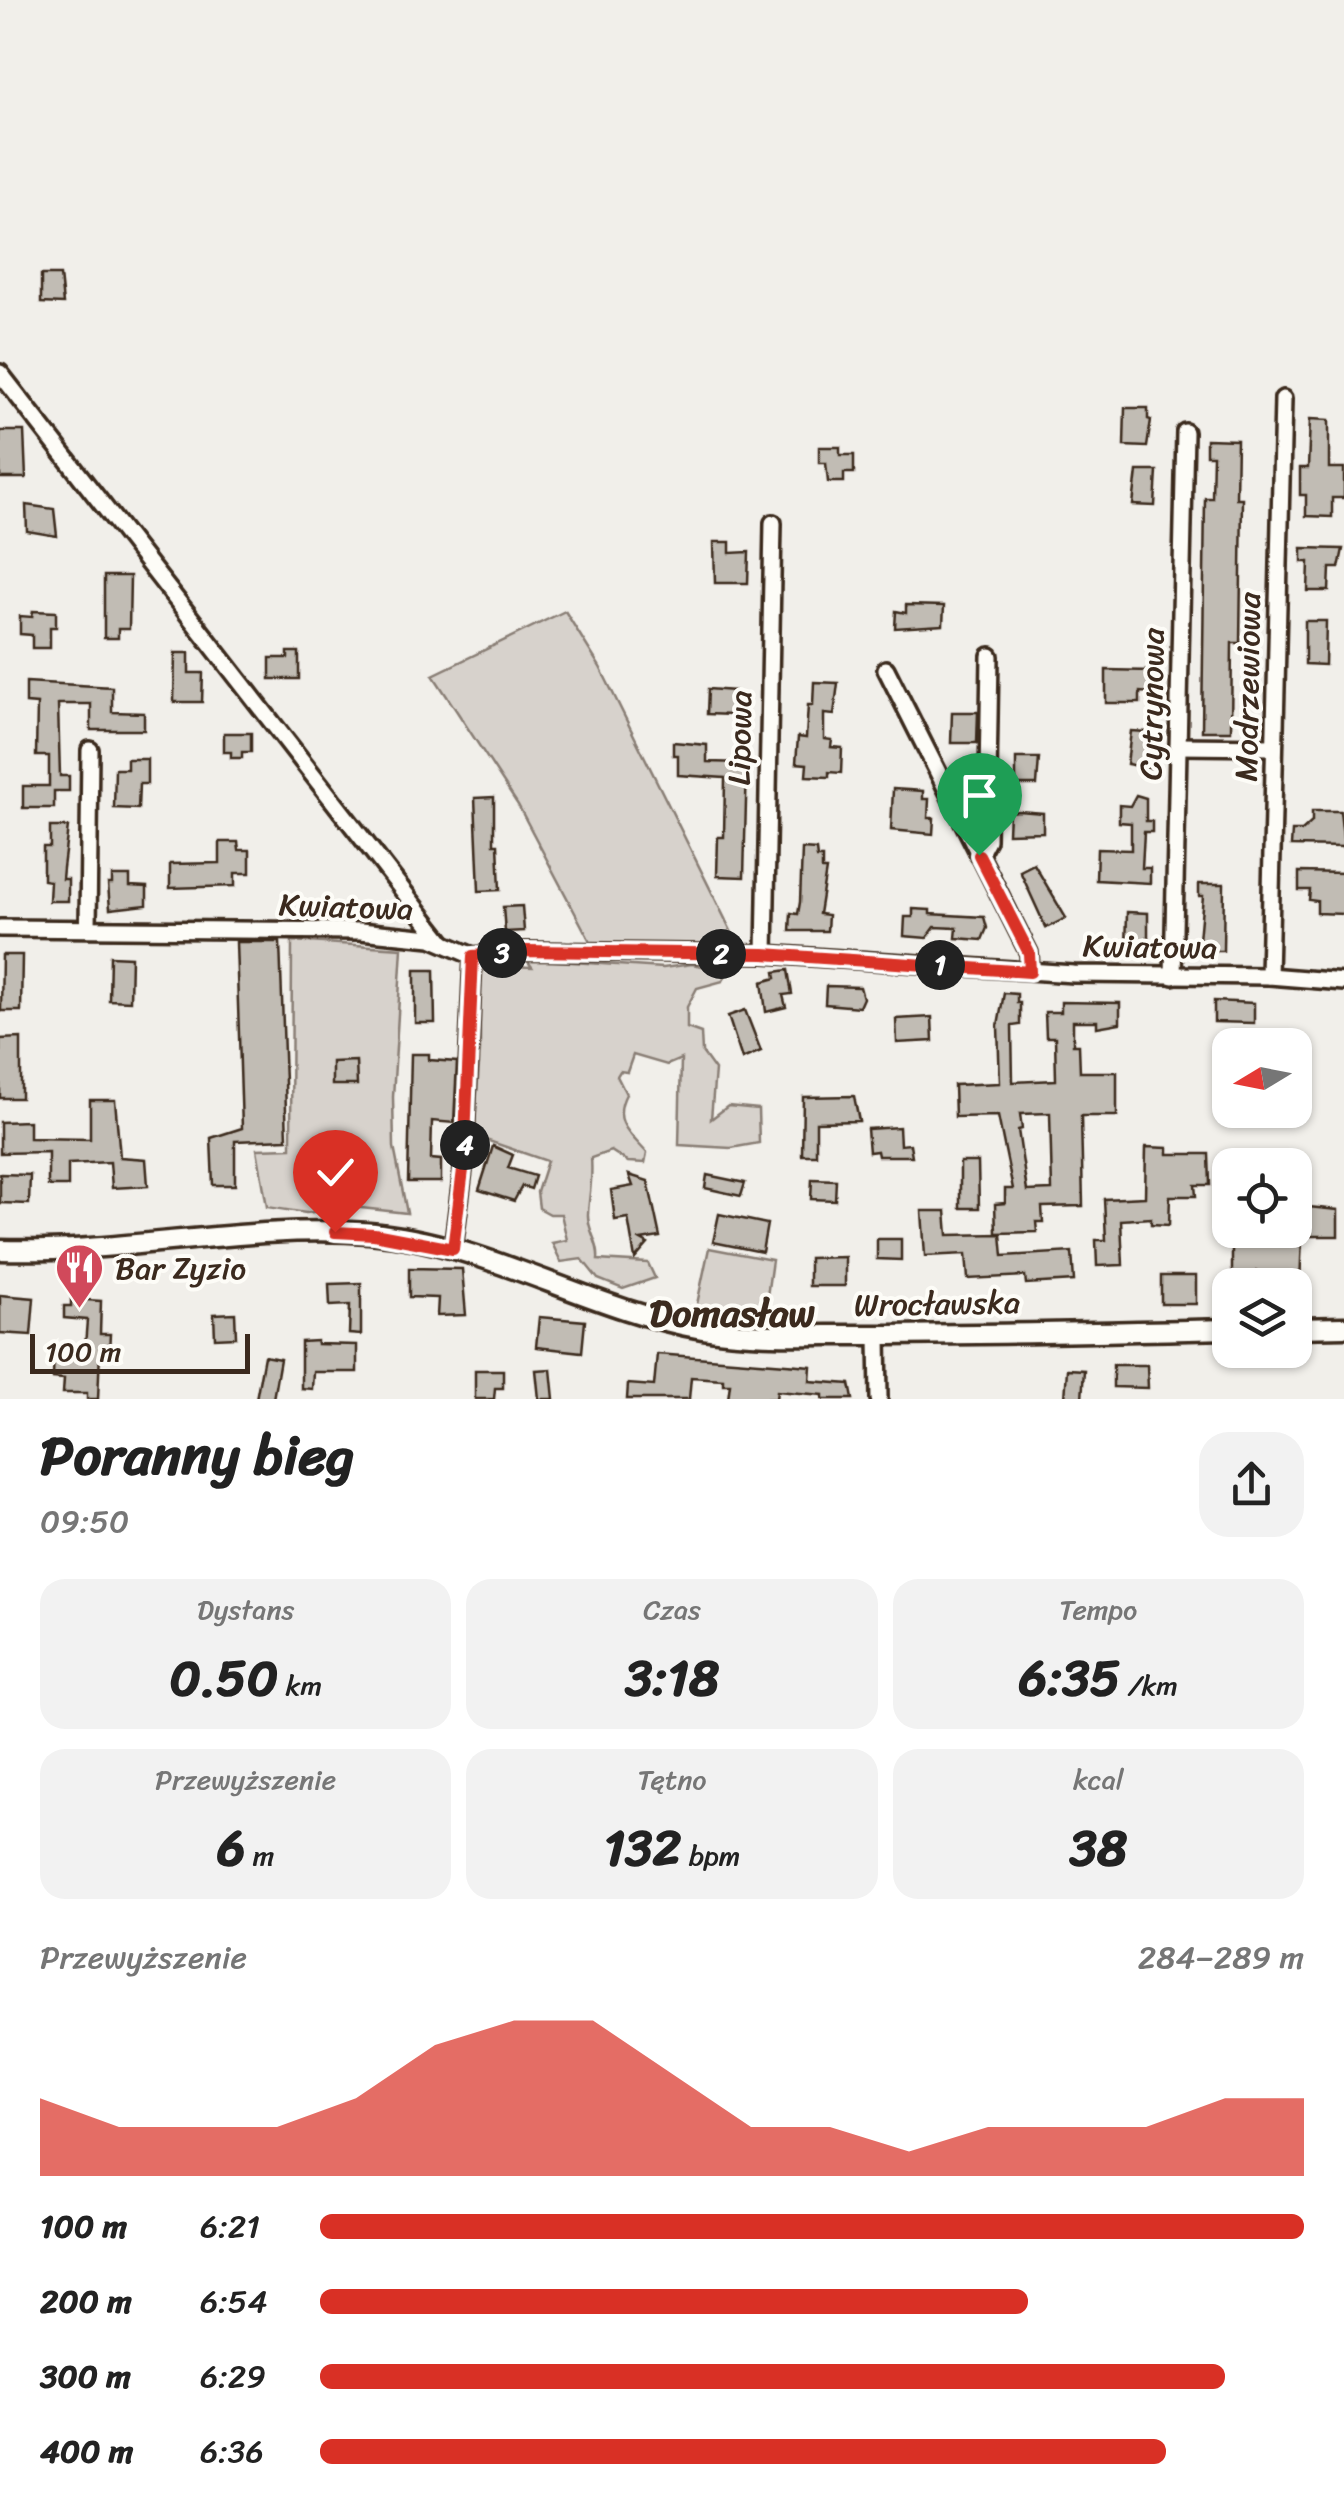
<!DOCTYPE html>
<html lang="pl">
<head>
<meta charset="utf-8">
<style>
  :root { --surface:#fff; --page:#f2f2f2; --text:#222; --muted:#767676; --accent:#d93025 }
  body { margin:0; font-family:Sriracha,sans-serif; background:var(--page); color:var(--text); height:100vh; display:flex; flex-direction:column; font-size:38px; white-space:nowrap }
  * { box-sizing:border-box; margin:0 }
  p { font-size:32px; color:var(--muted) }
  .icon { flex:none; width:55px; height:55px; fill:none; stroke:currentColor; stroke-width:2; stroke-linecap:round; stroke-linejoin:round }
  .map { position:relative; height:1399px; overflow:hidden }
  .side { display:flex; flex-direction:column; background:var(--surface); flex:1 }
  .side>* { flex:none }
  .needle { width:65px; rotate:260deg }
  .buttons { position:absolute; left:1212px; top:1028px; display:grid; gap:20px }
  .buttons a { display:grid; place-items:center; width:100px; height:100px; border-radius:20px; background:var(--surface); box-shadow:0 2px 8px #0004; font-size:50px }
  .scale { position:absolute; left:30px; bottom:25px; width:220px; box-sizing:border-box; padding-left:10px; border:5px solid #3b2a1e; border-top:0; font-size:28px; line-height:35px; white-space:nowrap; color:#3b2a1e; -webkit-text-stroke:8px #fdfcf7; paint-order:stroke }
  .pin { position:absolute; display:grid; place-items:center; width:85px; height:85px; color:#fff; margin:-102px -42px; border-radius:50% 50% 50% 0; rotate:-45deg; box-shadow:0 0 10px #0007 }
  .pin .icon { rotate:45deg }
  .km { position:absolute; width:50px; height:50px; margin:-25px; border-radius:50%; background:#222; color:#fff; font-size:28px; line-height:50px; text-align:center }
  .round { display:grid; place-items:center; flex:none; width:105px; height:105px; border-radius:30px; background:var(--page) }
  .headline { display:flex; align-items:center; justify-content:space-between; height:170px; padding:0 40px }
  h1 { font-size:55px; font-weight:700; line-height:75px }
  .stats { display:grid; grid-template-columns:repeat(3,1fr); gap:15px; height:170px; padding:10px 40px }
  .stats div { display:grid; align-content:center; border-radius:25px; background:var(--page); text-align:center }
  .stats b { font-size:50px; font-weight:700 }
  .stats small { font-size:28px; font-weight:400 }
  .stats p { font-size:28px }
  .chart { height:280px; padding:20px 40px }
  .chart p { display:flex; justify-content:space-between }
  .chart svg { width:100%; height:180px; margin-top:10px; fill:var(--accent); opacity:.7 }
  ul { padding:0 40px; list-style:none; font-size:32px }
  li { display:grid; grid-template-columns:160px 120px 1fr; align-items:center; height:75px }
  li i { height:25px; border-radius:12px; background:var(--accent) }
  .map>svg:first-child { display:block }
  .green { fill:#d7d2cc; stroke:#897e75; stroke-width:2.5 }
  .building { fill:#c1bcb4; stroke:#3b2a1e; stroke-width:2.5; fill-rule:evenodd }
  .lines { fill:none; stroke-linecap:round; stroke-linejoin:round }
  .minor-casing { stroke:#3b2a1e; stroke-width:22 }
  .major-casing { stroke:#3b2a1e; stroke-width:25 }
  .minor { stroke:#fdfcf7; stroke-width:15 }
  .major { stroke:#fdfcf7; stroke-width:18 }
  .route-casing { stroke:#fff; stroke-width:20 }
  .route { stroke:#d93025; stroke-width:12 }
  .labels { text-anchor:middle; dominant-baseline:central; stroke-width:8; stroke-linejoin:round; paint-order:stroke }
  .street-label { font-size:32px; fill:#3b2a1e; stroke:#fdfcf7 }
  .poi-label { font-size:32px; fill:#3b2a1e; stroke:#fdfcf7; text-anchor:start }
  .quarter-label { font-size:38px; font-weight:bold; fill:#3b2a1e; stroke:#fdfcf7 }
</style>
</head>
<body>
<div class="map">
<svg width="1344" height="1399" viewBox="0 0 1344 1399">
  <rect width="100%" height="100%" fill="#f1efea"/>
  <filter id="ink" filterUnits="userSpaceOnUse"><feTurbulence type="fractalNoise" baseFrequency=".01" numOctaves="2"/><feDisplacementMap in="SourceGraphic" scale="20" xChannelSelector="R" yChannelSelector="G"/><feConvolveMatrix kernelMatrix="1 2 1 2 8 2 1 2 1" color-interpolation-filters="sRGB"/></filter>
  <g filter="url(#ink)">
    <g class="green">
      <polygon points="565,611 600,667 738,945 591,943 518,805 433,675"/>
      <polygon points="292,941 402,948 393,1097 394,1147 407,1213 352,1207 306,1213 267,1207 257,1149 291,1148"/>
      <path d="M526,959L663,968L692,964L728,971L723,981L697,988L687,1007V1028L701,1033L702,1052L715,1070L711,1119L728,1106L758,1109L759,1143L731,1148L679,1145L681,1059L667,1065L633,1055L627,1072L620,1071L617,1076L626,1094C612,1121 629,1133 647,1153L645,1163L628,1162L611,1151L591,1158C593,1180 589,1194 588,1214C587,1230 600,1243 598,1260L648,1263L655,1278L623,1289L598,1279L582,1259L561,1262L552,1243L567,1240L561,1214H550L539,1208L537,1192L547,1161L474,1136L480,1051V965L532,967Z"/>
      <polygon points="709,1248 772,1260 765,1311 696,1309"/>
    </g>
    <g class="building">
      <polygon points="41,275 60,275 63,304 41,303"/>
      <polygon points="1125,408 1148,408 1148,419 1151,420 1147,447 1124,446"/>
      <polygon points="1310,419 1329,420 1329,468 1344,468 1344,498 1332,498 1332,517 1306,516 1306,495 1300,495 1300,468 1308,468"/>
      <polygon points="0,431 24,431 26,478 0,478"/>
      <polygon points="1206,439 1237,440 1236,498 1242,498 1240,643 1232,643 1231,731 1202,731 1205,498 1212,498 1213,455 1206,455"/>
      <polygon points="819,447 840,447 840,455 854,455 854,473 844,473 844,482 828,482 826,463 819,463"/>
      <polygon points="1137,471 1157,471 1155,506 1133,505"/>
      <polygon points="26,505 54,509 57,536 27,531"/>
      <polygon points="714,542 730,542 730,553 749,552 748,583 715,583"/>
      <polygon points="1302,548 1343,549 1339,568 1330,568 1329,591 1308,591 1309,562 1302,562"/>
      <polygon points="104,576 130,576 129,629 118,629 118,638 104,638"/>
      <polygon points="906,605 944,606 943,625 895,628 896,611 906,613"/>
      <polygon points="33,611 56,612 56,627 50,627 50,648 32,648 32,635 20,634 20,616 32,617"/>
      <polygon points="1305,621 1326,621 1325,665 1305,664"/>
      <polygon points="288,652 299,652 299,679 270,679 270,658 288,658"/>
      <polygon points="175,653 189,653 189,673 203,673 202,702 174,702"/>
      <polygon points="1106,670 1152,671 1152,693 1140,692 1140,703 1106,703"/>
      <polygon points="26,682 112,687 112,712 144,713 144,730 91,730 91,704 58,704 60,776 69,776 69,791 54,791 54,808 23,808 23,786 49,786 49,756 36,756 37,704 26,703"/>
      <polygon points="814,682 838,683 834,715 824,714 824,739 832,740 831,747 842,748 841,773 829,772 829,777 806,776 807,764 796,763 798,737 806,738 808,705 813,705"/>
      <polygon points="708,689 734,691 732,715 707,714"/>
      <polygon points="952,712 978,712 977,743 951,743"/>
      <polygon points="1131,731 1147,732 1149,768 1127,764"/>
      <polygon points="224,733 251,733 251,752 242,752 242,758 231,758 231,752 224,752"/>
      <polygon points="673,742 707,745 707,762 747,763 744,877 717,876 718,837 724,837 725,778 678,775 678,755 673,755"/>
      <polygon points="1016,758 1039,758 1037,785 1016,785"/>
      <polygon points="127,759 147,759 147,784 139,784 138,809 114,808 115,769 127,769"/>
      <polygon points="893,789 923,791 923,799 929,799 928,818 934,818 933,834 891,830"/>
      <polygon points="1136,795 1146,798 1146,821 1152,821 1152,832 1144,832 1142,868 1150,868 1150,883 1096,880 1097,849 1131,850 1131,823 1119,822 1119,805 1130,806"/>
      <polygon points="494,797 494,844 498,844 500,890 479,891 475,798"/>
      <polygon points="1019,811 1043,813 1043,832 1008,833 1009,812"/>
      <polygon points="1312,811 1340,811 1344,847 1291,846 1292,831 1302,831 1312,822"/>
      <polygon points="50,827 68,827 63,868 62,879 68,879 68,901 49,901 50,881 43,880 43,847 50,847"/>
      <polygon points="220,842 238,842 239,850 250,850 250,873 235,873 235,886 170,888 170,864 220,863"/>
      <polygon points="802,849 816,850 817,858 822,858 822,870 826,870 819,914 828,915 827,931 790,931 791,913 798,914 800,902"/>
      <polygon points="1034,864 1066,918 1046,928 1020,871"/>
      <polygon points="1299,872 1344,873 1344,914 1317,913 1317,901 1309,900 1310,890 1299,890"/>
      <polygon points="112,876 130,876 130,886 147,887 147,905 110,909 108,884 112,884"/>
      <polygon points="1199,884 1224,884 1223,951 1198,951 1203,896 1199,896"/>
      <polygon points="522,906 524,931 505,932 503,907"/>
      <polygon points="913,909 930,910 930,914 984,917 987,928 982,940 956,938 957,928 935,927 927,938 904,936 905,917 913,917"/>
      <polygon points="1127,912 1148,913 1148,951 1126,951"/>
      <polygon points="236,942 280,942 287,1139 235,1141 235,1185 213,1185 211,1138 242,1128"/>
      <polygon points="2,955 22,955 21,1011 1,1011"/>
      <polygon points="110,956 131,957 130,1001 109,1000"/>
      <polygon points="415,970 434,970 435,1023 415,1023"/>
      <polygon points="788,970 792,994 783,995 786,1007 766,1012 762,982 776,978 775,972"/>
      <polygon points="826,986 860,987 863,998 859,1007 825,1004"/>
      <path d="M1004,993L1017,994V1003H1020V1025L1012,1026L1013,1082L1056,1080L1055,1037H1046L1045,1012H1061V1002L1120,1003V1023L1097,1027V1021H1073V1045H1079L1080,1072H1117V1116H1081L1083,1206L1042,1207L1043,1222H1036L1037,1232L996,1233L995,1204L1005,1203V1189H1013L998,1116L955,1117L954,1085L1000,1083L998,1026ZM1050,1113L1052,1190L1027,1191L1018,1130L1022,1129L1020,1114Z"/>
      <polygon points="1214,1001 1254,1003 1254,1023 1214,1022"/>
      <polygon points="745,1010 761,1051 742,1059 728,1016"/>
      <polygon points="932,1017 933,1041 897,1043 896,1019"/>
      <polygon points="21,1038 21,1098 0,1098 0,1039"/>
      <polygon points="411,1054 429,1054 429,1060 457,1062 454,1123 432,1121 431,1159 441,1160 441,1182 408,1182"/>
      <polygon points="356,1061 357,1085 332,1085 332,1062"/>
      <polygon points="854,1096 859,1121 816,1122 816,1155 802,1155 803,1097"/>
      <polygon points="90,1100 115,1100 120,1157 146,1159 148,1186 112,1188 110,1162 68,1164 68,1186 48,1186 48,1152 0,1153 0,1122 29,1121 29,1138 90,1139"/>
      <polygon points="899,1127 900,1145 910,1144 912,1156 878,1156 877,1151 869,1152 867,1129"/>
      <polygon points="322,1136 336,1136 336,1167 308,1168 308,1143 322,1143"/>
      <polygon points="493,1146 513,1155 508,1168 535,1176 531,1189 522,1186 514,1201 479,1190"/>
      <polygon points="1146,1147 1168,1148 1168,1154 1209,1154 1210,1185 1195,1185 1196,1196 1170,1196 1169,1225 1151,1224 1151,1218 1121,1220 1123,1265 1097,1266 1096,1240 1106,1240 1104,1199 1145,1197"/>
      <polygon points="960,1162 978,1162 979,1208 960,1208"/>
      <polygon points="0,1174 30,1175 29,1204 0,1203"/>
      <polygon points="629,1175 648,1181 660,1237 641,1240 648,1244 635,1259 628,1218 615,1220 611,1190 633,1186"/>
      <polygon points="707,1175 745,1183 741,1196 705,1188"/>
      <polygon points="812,1179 836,1180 835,1200 811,1199"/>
      <polygon points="1298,1206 1338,1210 1338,1236 1302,1236 1300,1285 1285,1285 1286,1273 1257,1271 1257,1285 1232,1285 1232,1239 1267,1239 1268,1230 1298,1230"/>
      <polygon points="922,1211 946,1211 948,1235 1001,1234 1003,1256 1072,1252 1074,1281 1026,1284 1025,1276 968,1279 966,1254 925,1256"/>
      <polygon points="719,1214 767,1224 762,1252 713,1242"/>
      <polygon points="877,1239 901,1239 901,1260 877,1259"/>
      <polygon points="845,1257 845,1286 809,1286 809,1258"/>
      <polygon points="409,1268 462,1269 466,1315 437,1316 438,1298 409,1297"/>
      <rect x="1161" y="1276" width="35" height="28"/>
      <polygon points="361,1283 361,1335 349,1334 350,1305 330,1306 329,1284"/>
      <polygon points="0,1295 34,1298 31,1335 0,1333"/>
      <polygon points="71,1299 101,1301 100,1334 110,1334 109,1351 100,1351 98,1399 87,1399 87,1393 63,1393 64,1379 53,1378 54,1345 85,1346 87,1320 64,1318 64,1306 71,1306"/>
      <polygon points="235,1313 236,1337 215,1338 214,1314"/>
      <polygon points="539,1317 585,1321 582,1352 536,1347"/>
      <polygon points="317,1341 317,1344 357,1345 357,1372 313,1372 312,1389 301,1388 301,1342"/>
      <polygon points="657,1354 811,1366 810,1381 850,1384 853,1399 823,1399 823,1395 777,1391 776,1399 728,1399 730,1384 723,1384 723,1379 691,1377 689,1399 627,1399 628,1384 654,1386"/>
      <polygon points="264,1356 280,1359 273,1399 256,1399"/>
      <polygon points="1113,1365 1147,1365 1148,1388 1113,1387"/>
      <polygon points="551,1369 554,1399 539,1399 536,1370"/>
      <polygon points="1067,1369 1084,1370 1082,1399 1065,1399"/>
      <polygon points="475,1370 503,1370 503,1388 495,1388 494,1399 475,1399"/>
    </g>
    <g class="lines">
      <defs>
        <g id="minor">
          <polyline points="0,373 443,942"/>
          <polyline points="886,669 1029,953 1030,971"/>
          <polyline points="1178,746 1274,747"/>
          <polyline points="979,855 987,840 990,656"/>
          <polyline points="0,928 360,931 431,938 473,956 526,951 765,954 1074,974 1269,976 1344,982"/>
          <polyline points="88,928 90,750"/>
          <polyline points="765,954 773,523"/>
          <polyline points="1173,976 1185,432"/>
          <polyline points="1269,976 1283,399"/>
          <polyline points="453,1249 464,1162 473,956"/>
          <polyline points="878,1336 879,1399"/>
        </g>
        <g id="major">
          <path d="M0,1250C124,1254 245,1224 369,1233C485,1242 587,1309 702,1329C751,1337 803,1335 852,1335C978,1335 1104,1332 1230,1329"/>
          <polyline points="1295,1328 1344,1327"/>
        </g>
      </defs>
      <use href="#minor" class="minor-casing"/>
      <use href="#major" class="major-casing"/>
      <use href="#minor" class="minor"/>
      <use href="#major" class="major"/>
    </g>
  </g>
  <g class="lines" filter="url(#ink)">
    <defs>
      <polyline id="route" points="335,1232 374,1234 453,1249 464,1162 473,956 526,951 764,954 1030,972 1029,953 979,855"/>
    </defs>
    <use href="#route" class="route-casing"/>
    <use href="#route" class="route"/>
  </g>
  <defs>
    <symbol id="restaurant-pin" viewBox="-11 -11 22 30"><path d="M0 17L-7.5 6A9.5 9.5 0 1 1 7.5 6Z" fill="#d1495b" stroke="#fdfcf7"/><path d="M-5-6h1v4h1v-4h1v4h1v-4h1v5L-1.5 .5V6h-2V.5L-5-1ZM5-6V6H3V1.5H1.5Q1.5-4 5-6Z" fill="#fff"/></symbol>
  </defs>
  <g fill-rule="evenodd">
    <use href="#restaurant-pin" x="52" y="1240" width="55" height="75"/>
  </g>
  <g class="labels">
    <g class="street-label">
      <text transform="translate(1248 687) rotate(-89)">Modrzewiowa</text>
      <text transform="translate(1152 704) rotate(-89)">Cytrynowa</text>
      <text transform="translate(740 738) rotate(-89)">Lipowa</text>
      <text transform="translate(346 907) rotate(2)">Kwiatowa</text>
      <text transform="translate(1150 947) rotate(1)">Kwiatowa</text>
      <text transform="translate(937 1304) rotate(-1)">Wrocławska</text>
    </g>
    <g class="poi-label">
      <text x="115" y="1268">Bar Zyzio</text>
    </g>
    <g class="quarter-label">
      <text x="732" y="1313">Domasław</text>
    </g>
  </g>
</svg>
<div class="buttons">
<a><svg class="needle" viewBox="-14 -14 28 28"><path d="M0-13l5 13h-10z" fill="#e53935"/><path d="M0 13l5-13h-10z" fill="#767676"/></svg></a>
<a><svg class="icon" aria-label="locate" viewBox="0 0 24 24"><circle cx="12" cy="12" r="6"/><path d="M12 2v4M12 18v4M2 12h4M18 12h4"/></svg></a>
<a><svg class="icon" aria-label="layers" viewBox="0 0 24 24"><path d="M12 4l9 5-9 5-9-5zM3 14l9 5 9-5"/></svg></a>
</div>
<div class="scale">100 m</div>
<div class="pin" style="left:979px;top:855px;background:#1e9e55"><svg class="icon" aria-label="arrive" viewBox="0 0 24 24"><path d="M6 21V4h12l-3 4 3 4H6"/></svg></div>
<div class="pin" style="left:335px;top:1232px;background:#d93025"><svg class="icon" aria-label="check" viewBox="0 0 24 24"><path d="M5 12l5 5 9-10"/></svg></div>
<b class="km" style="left:940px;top:965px">1</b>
<b class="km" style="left:721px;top:954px">2</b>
<b class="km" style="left:502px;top:953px">3</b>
<b class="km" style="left:465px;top:1145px">4</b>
</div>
<section class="side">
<div class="headline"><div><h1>Poranny bieg</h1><p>09:50</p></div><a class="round"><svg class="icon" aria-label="share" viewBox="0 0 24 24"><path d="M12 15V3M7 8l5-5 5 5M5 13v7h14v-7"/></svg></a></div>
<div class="stats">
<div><p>Dystans</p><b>0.50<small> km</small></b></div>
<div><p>Czas</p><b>3:18</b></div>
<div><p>Tempo</p><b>6:35<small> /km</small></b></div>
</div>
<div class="stats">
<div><p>Przewyższenie</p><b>6<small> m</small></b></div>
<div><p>Tętno</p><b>132<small> bpm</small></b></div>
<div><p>kcal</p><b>38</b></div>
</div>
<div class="chart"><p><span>Przewyższenie</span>284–289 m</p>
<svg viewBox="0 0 160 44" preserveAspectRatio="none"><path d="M0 44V25L10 32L20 32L30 32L40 25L50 12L60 6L70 6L80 19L90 32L100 32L110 38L120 32L130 32L140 32L150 25L160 25V44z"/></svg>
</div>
<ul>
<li><b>100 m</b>6:21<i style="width:100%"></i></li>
<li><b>200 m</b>6:54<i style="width:72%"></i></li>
<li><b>300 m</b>6:29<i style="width:92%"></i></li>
<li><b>400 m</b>6:36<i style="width:86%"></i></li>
</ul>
</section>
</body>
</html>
